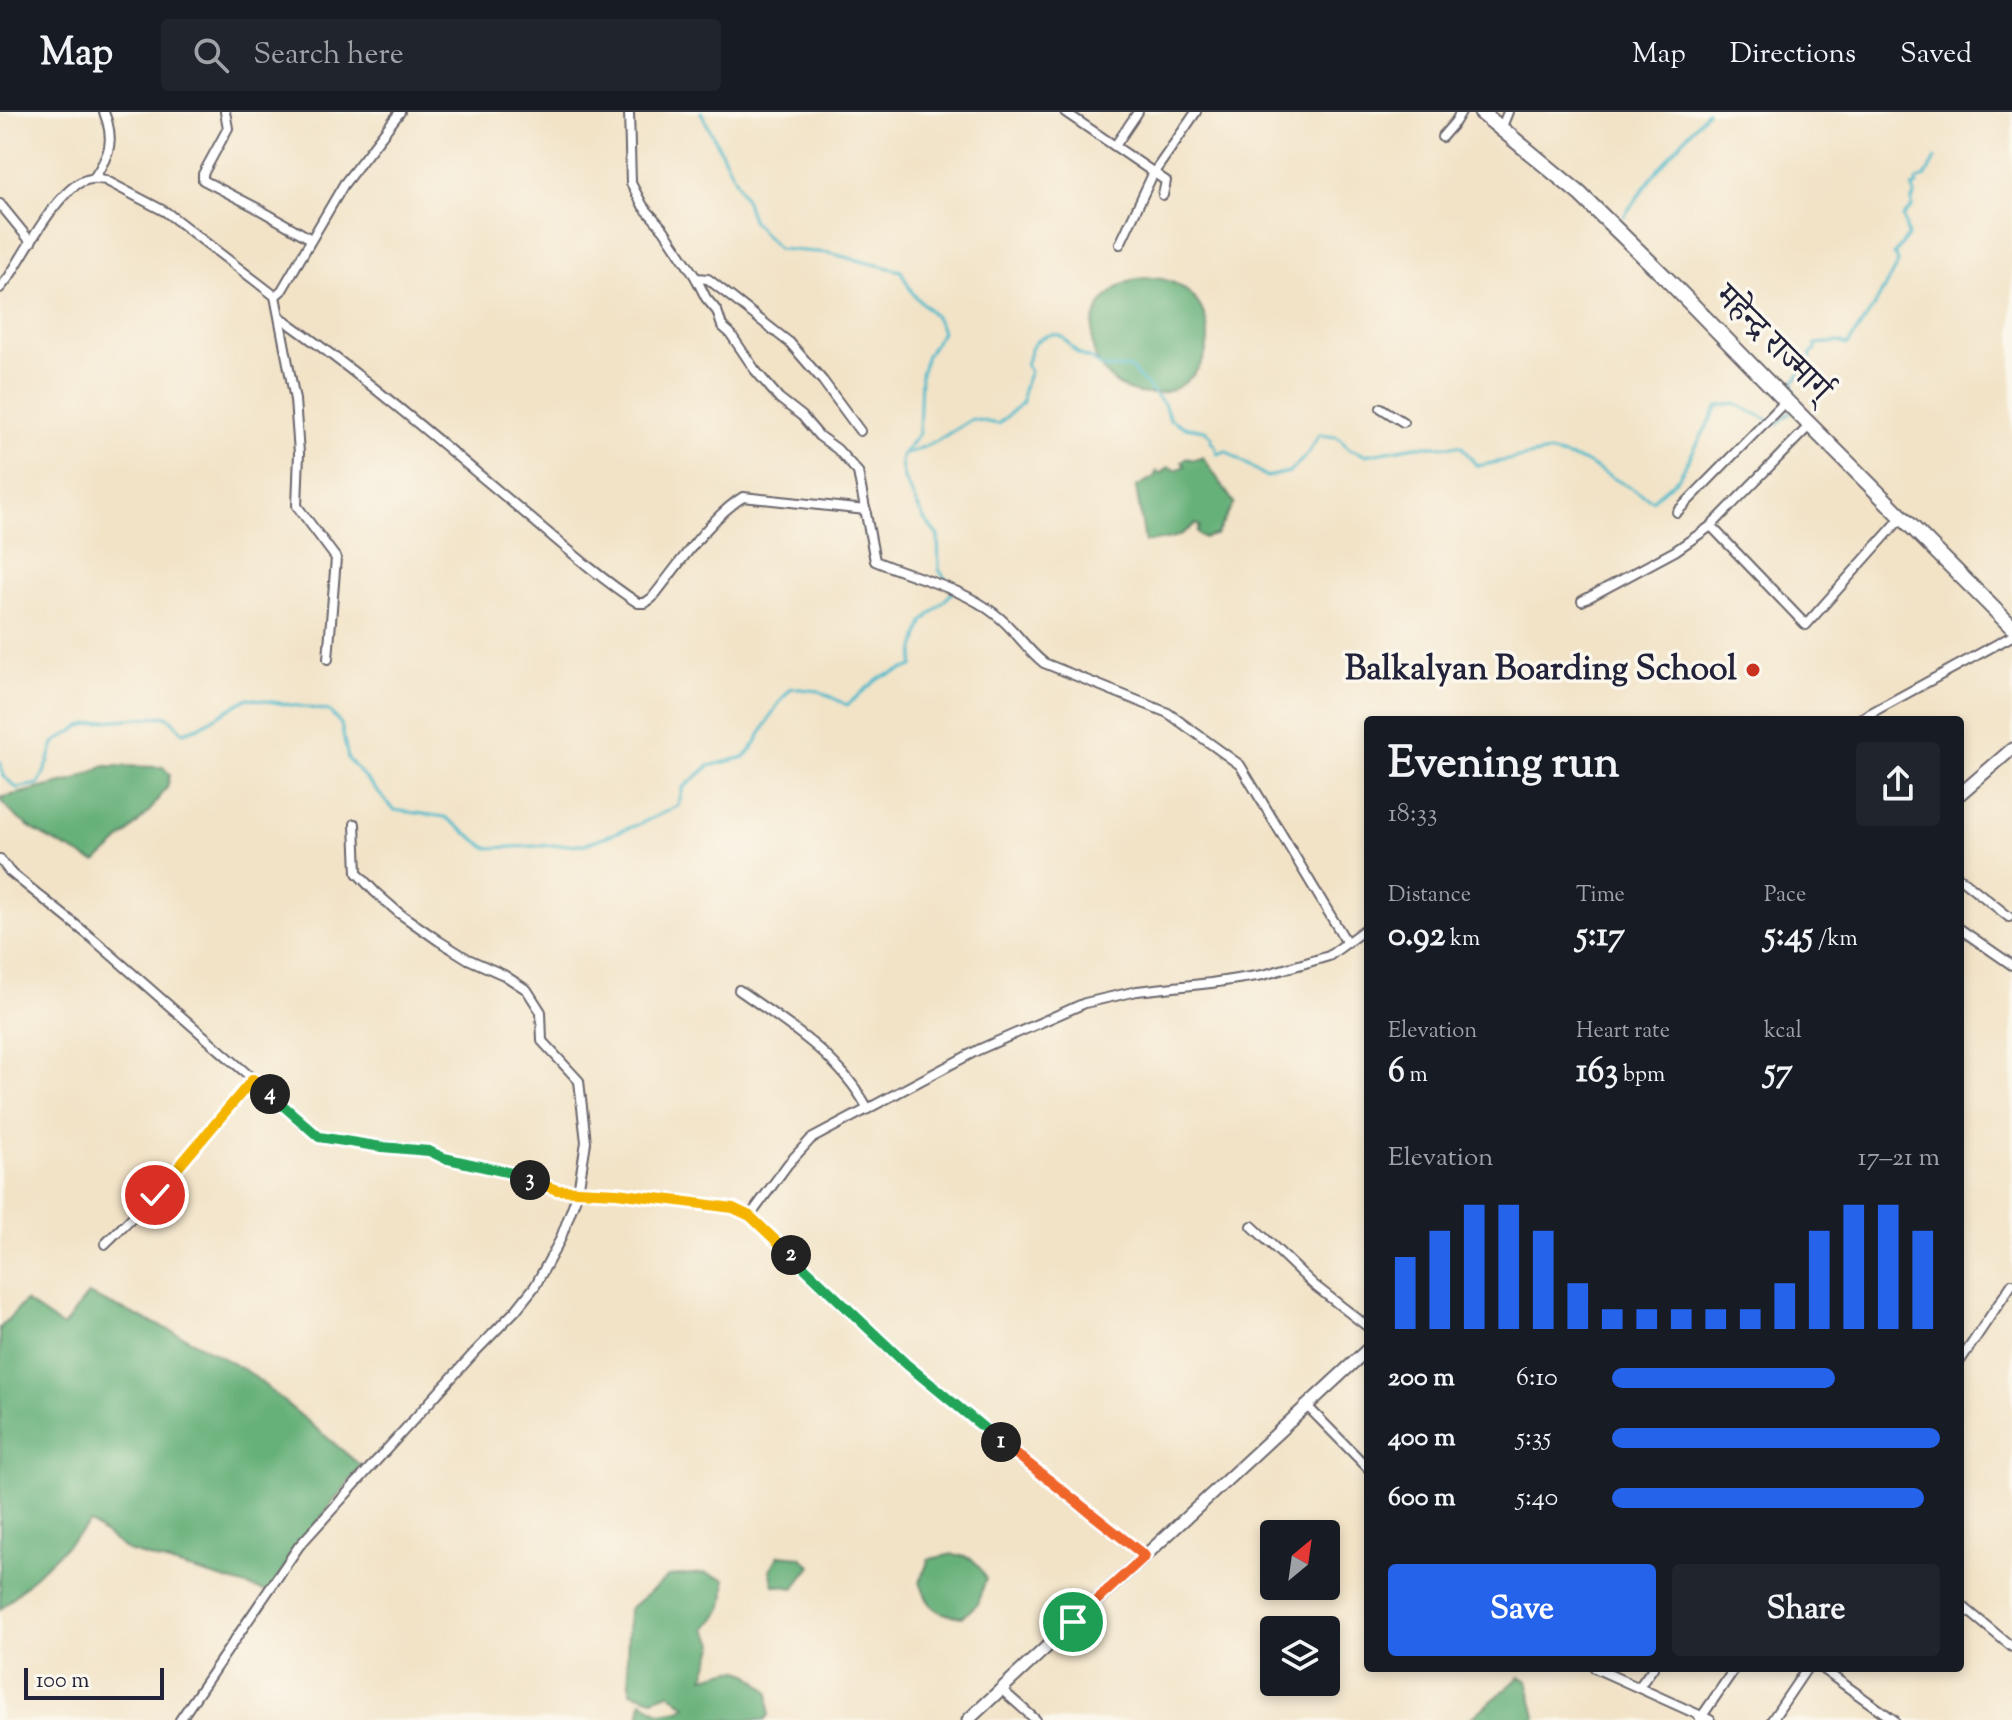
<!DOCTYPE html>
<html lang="en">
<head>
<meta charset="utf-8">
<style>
  :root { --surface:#171b24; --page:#20242c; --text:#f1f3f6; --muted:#9ea1a6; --line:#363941; --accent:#2563eb }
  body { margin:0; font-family:"Sorts Mill Goudy","Noto Serif Devanagari",serif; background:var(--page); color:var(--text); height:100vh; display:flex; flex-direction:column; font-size:30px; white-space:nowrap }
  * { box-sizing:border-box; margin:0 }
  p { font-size:26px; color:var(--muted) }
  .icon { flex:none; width:44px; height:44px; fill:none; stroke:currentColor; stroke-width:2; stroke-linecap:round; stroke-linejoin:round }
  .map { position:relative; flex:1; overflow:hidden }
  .sheet { position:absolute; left:1364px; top:604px; width:600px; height:956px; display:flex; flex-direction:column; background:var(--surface); border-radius:8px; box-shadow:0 4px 12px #0003 }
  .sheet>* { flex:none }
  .needle { width:52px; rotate:29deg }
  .tools { position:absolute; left:1260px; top:1408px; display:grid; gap:16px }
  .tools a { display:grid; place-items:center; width:80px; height:80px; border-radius:8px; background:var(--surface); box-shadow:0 4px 12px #0003; font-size:40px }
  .scale { position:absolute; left:24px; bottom:20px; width:140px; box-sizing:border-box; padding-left:8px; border:4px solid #22223b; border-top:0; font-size:22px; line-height:28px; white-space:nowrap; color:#22223b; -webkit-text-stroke:6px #fbf7ec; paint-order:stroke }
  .pin { position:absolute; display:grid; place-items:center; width:68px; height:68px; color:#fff; margin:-34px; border:4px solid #fff; border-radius:50%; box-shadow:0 2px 8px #0007 }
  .km { position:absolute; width:40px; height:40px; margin:-20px; border-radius:50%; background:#222; color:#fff; font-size:22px; line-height:40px; text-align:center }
  .round { display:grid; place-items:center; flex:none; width:84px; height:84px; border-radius:8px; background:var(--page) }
  .headline { display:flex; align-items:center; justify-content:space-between; height:136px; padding:0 24px }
  h1 { font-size:44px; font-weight:800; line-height:60px }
  .figures { display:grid; grid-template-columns:repeat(3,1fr); gap:12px; height:136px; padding:8px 24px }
  .figures div { display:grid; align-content:center }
  .figures b { font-size:34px; font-weight:800 }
  .figures small { font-size:22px; font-weight:400 }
  .figures p { font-size:22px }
  .chart { height:224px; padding:16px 24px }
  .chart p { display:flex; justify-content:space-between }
  .chart svg { width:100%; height:144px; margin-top:8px; stroke:var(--accent); stroke-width:6 }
  .cta { display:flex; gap:16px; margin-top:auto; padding:16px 24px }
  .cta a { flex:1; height:92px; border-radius:8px; background:var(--accent); color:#fff; font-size:32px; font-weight:800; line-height:92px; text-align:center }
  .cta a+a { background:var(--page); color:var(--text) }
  ul { padding:0 24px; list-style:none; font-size:26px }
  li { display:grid; grid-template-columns:128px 96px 1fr; align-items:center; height:60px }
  li i { height:20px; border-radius:10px; background:var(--accent) }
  header { display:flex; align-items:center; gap:48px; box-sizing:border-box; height:112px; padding:0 40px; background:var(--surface); border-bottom:2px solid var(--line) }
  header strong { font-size:38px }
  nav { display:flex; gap:44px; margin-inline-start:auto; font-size:28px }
  .search { width:560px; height:72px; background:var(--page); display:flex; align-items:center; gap:20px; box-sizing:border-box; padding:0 28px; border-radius:8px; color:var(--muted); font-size:30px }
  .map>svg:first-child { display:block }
  .forest { fill:#66b079; stroke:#44695a; stroke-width:2 }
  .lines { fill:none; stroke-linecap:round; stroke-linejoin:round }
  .stream { stroke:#4eb9ca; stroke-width:3 }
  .street-casing { stroke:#6b666c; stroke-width:12 }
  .secondary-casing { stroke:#6b666c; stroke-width:15 }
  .highway-casing { stroke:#6b666c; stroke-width:18 }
  .street { stroke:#fff; stroke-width:8 }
  .secondary { stroke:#fff; stroke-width:11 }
  .highway { stroke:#fff; stroke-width:14 }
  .split-1-casing { stroke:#fff; stroke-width:16 }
  .split-2-casing { stroke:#fff; stroke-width:16 }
  .split-3-casing { stroke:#fff; stroke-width:16 }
  .split-4-casing { stroke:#fff; stroke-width:16 }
  .split-5-casing { stroke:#fff; stroke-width:16 }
  .split-1 { stroke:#f0652b; stroke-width:10 }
  .split-2 { stroke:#22a559; stroke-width:10 }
  .split-3 { stroke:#f5b400; stroke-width:10 }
  .split-4 { stroke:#22a559; stroke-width:10 }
  .split-5 { stroke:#f5b400; stroke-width:10 }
  .poi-dot { fill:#c8321e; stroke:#fbf7ec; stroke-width:3 }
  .labels { text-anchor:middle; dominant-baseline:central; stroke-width:7; stroke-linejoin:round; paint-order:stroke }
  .street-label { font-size:34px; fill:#22223b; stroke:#fbf7ec }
  .poi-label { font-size:34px; font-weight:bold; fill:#22223b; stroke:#fbf7ec; text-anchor:end }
</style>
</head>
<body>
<header>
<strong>Map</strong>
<div class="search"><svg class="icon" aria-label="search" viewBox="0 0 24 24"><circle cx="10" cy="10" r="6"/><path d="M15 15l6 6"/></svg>Search here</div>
<nav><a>Map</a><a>Directions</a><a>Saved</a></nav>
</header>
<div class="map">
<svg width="2012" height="1608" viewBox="0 0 2012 1608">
  <rect width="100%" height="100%" fill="#fbf7ec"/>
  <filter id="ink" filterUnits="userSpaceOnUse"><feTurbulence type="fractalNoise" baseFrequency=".0125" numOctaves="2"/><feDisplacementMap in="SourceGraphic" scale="16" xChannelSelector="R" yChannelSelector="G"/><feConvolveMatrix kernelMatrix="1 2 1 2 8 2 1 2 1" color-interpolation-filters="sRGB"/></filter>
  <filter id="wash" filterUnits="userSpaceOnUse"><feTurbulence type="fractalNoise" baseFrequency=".006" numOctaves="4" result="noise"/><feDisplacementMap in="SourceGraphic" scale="32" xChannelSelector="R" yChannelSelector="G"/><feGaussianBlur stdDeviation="1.8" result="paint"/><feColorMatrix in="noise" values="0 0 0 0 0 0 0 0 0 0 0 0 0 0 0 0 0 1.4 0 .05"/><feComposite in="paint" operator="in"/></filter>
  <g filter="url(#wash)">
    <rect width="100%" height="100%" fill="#f2e3c7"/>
    <g class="forest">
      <circle cx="1150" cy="224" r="58"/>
      <path d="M1203,345L1234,391L1216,423L1204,426L1197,421L1200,414L1195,412C1178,428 1167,427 1145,430L1136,375L1154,365L1157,359L1161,362L1169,355L1176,358L1185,354L1182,350L1186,346L1195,348Z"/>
      <path d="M105,654L163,655L170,663L167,676C159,682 158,689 152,696C135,715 116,733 96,750L90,748C61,732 17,715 0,686L75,668Z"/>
      <polygon points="88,1182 187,1226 250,1261 361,1354 299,1434 268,1480 128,1439 90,1411 0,1498 0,1216 25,1189 63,1215"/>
      <path d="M953,1442C975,1446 975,1447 986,1467L977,1492L963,1505C934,1501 930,1498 920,1470L929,1447Z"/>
      <polygon points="779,1443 801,1445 811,1454 794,1476 774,1473 770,1458"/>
      <path d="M704,1461L725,1467C726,1494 724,1498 705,1517L715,1532L704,1565C742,1556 738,1550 769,1580V1603L764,1608H639L642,1589L660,1601L680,1598L686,1594L669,1581L653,1587L631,1580L627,1547L629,1497L669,1464Z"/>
      <polygon points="1520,1565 1527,1568 1536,1605 1535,1608 1467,1608 1475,1603"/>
    </g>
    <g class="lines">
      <g class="stream">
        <path d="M701,0L745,87L753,110L778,137L829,141L901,159C905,167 909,176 914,183C926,196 937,202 942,220L927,243L921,262L919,321L902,344L901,351L904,367L924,407L938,424L939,458L950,473"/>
        <polyline points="1624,104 1655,61 1707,0"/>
        <polyline points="1794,286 1795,279 1793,271 1809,250 1811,242 1816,238 1816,232 1838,230 1848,233 1875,193 1898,150 1897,146 1894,142 1908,124 1903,105 1912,95 1912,88 1915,82 1912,75 1917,73 1916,69 1925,65 1935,47"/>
        <path d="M906,342L935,330L972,307L998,312L1023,290V278L1030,259L1026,254C1030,240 1031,229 1046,224C1066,217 1067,236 1082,244C1083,245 1093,247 1094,248C1102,260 1117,256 1129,255L1164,292L1170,307L1184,315L1205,318L1212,325L1211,330L1215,333L1217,342L1226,339L1267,365L1289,360L1307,343L1319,323L1337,325L1350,337L1365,343L1416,334H1461L1477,354L1549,340L1583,349L1652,388L1679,365L1718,294L1736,292L1777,312L1791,300"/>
        <polyline points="0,649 3,664 17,676 39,672 48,651 54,631 81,614 104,609 167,604 183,620 199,615 248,586 329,599 341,612 348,647 394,698 445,705 487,736 585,732 637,713 678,694 683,676 709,654 745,645 755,632 776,595 791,576 819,579 847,593 879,566 913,554 915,537 923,510 954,479"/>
      </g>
    </g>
  </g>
  <g filter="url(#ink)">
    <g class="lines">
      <defs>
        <g id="street">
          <polyline points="225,0 228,16 203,62 203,68 255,95 311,127"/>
          <path d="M629,0L631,71L643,94L664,118L696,166L706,186L717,199L722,214L730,221L755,258L779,286L802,304L819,324L837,337L858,360L875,449C915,466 961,475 995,502C1014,516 1025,536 1044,551L1168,601L1240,653L1347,831"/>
          <polyline points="1065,0 1166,69 1163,83"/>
          <polyline points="1501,17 1508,0"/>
          <polyline points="1442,25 1455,10 1461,0"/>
          <polyline points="1115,34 1138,0"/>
          <path d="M94,66C110,42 115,28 104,0"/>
          <polyline points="0,92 31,130"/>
          <polyline points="1120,132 1153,62 1196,0"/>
          <polyline points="696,166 708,167 790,231 823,269 860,319"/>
          <path d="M0,176L9,165C25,140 55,83 81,70C89,66 96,66 105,68L166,100L275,184L282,178L344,72L400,0"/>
          <polyline points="275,184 295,288 299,341 297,394 336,446 328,547"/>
          <path d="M280,205C362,263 438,328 514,392C555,426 594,462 638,491H645L652,486C677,455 710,405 743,385L866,398"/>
          <polyline points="1381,296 1403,310"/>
          <polyline points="1677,400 1786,289"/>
          <polyline points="1711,414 1806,513 1902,405"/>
          <polyline points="1582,489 1675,439 1711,414 1810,313"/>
          <polyline points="1858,608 2012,524"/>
          <polyline points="0,747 9,759 92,826 319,1025 356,1031 429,1039 444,1046 511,1061 557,1078 617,1081 733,1096 750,1104 905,1251 1079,1393 1145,1444"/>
          <polyline points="1960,766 2009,805"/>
          <polyline points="1960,817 2012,853"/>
          <path d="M739,878C786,911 840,944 868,997"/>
          <polyline points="750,1104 788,1052 811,1027 978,938 1085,891 1137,879 1211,871 1263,863 1309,850 1329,844 1368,815"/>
          <polyline points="1252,1114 1314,1173 1368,1215"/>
          <polyline points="105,1132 155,1083 253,967"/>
          <polyline points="1960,1249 2012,1172"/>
          <polyline points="1307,1294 1368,1356"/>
          <polyline points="1960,1492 2012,1535"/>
          <polyline points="1595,1556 1710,1608"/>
          <polyline points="1821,1556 1894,1608"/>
          <polyline points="1639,1575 1653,1556"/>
          <polyline points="1001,1577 1036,1608"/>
          <polyline points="1700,1607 1735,1556"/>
          <polyline points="180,1608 299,1434 475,1240 516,1198 535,1174 560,1128 578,1080 586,1030 579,969 542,929 541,900 527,878 504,863 468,847 439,829 399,801 375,780 357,761 355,712"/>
          <polyline points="1772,1608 1807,1556"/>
        </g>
        <g id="secondary">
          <polyline points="1960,682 2012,637"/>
          <polyline points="968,1608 1368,1237"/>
        </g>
        <polyline id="highway" points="1481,0 1580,82 1667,167 1786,289 2012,515"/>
      </defs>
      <use href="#street" class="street-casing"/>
      <use href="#secondary" class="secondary-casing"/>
      <use href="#highway" class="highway-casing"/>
      <use href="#street" class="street"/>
      <use href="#secondary" class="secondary"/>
      <use href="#highway" class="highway"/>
    </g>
  </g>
  <g class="lines" filter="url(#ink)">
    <defs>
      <polyline id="split-1" points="1001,1330 1145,1444 1073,1510"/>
      <polyline id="split-2" points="791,1143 905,1251 1001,1330"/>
      <polyline id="split-3" points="530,1068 557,1078 617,1081 733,1096 750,1104 791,1143"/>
      <polyline id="split-4" points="270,982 319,1025 382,1035 429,1039 444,1046 511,1061 530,1068"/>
      <polyline id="split-5" points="155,1083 253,967 270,982"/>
    </defs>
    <use href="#split-1" class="split-1-casing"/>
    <use href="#split-2" class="split-2-casing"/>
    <use href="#split-3" class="split-3-casing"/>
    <use href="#split-4" class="split-4-casing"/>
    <use href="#split-5" class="split-5-casing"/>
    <use href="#split-1" class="split-1"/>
    <use href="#split-2" class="split-2"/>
    <use href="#split-3" class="split-3"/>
    <use href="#split-4" class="split-4"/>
    <use href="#split-5" class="split-5"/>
  </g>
  <circle class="poi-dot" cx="1753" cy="558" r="8"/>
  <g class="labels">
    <g class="street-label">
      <text transform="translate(1772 232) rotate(45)">महेन्द्र राज्मार्ग्</text>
    </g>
    <g class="poi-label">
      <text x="1737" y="558">Balkalyan Boarding School</text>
    </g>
  </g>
</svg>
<div class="tools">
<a><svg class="needle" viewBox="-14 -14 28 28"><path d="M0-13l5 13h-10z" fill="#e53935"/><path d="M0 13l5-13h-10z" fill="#9ea1a6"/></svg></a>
<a><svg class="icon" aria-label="layers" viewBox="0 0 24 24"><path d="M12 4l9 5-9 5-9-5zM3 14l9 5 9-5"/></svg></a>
</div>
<div class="scale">100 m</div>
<div class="pin" style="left:1073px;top:1510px;background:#1e9e55"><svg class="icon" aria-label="arrive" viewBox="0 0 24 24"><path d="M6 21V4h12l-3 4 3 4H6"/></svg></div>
<div class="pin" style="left:155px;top:1083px;background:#d93025"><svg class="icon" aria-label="check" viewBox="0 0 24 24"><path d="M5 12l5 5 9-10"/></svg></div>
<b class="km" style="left:1001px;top:1330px">1</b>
<b class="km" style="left:791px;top:1143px">2</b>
<b class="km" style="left:530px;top:1068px">3</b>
<b class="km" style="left:270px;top:982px">4</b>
<section class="sheet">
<div class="headline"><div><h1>Evening run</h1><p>18:33</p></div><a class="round"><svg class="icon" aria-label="share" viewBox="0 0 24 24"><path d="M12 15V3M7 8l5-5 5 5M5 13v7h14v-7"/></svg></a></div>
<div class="figures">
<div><p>Distance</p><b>0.92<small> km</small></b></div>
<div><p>Time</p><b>5:17</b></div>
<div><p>Pace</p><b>5:45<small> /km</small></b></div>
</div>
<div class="figures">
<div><p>Elevation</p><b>6<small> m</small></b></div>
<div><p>Heart rate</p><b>163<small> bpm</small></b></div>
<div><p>kcal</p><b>57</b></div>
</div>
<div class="chart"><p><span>Elevation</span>17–21 m</p>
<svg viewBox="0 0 160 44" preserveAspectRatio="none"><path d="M5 44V22M15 44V14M25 44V6M35 44V6M45 44V14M55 44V30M65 44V38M75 44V38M85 44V38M95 44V38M105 44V38M115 44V30M125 44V14M135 44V6M145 44V6M155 44V14"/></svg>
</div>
<ul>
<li><b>200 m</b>6:10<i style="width:68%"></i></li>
<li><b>400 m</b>5:35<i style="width:100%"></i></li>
<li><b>600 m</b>5:40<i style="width:95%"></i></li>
</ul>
<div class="cta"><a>Save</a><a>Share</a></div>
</section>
</div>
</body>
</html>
